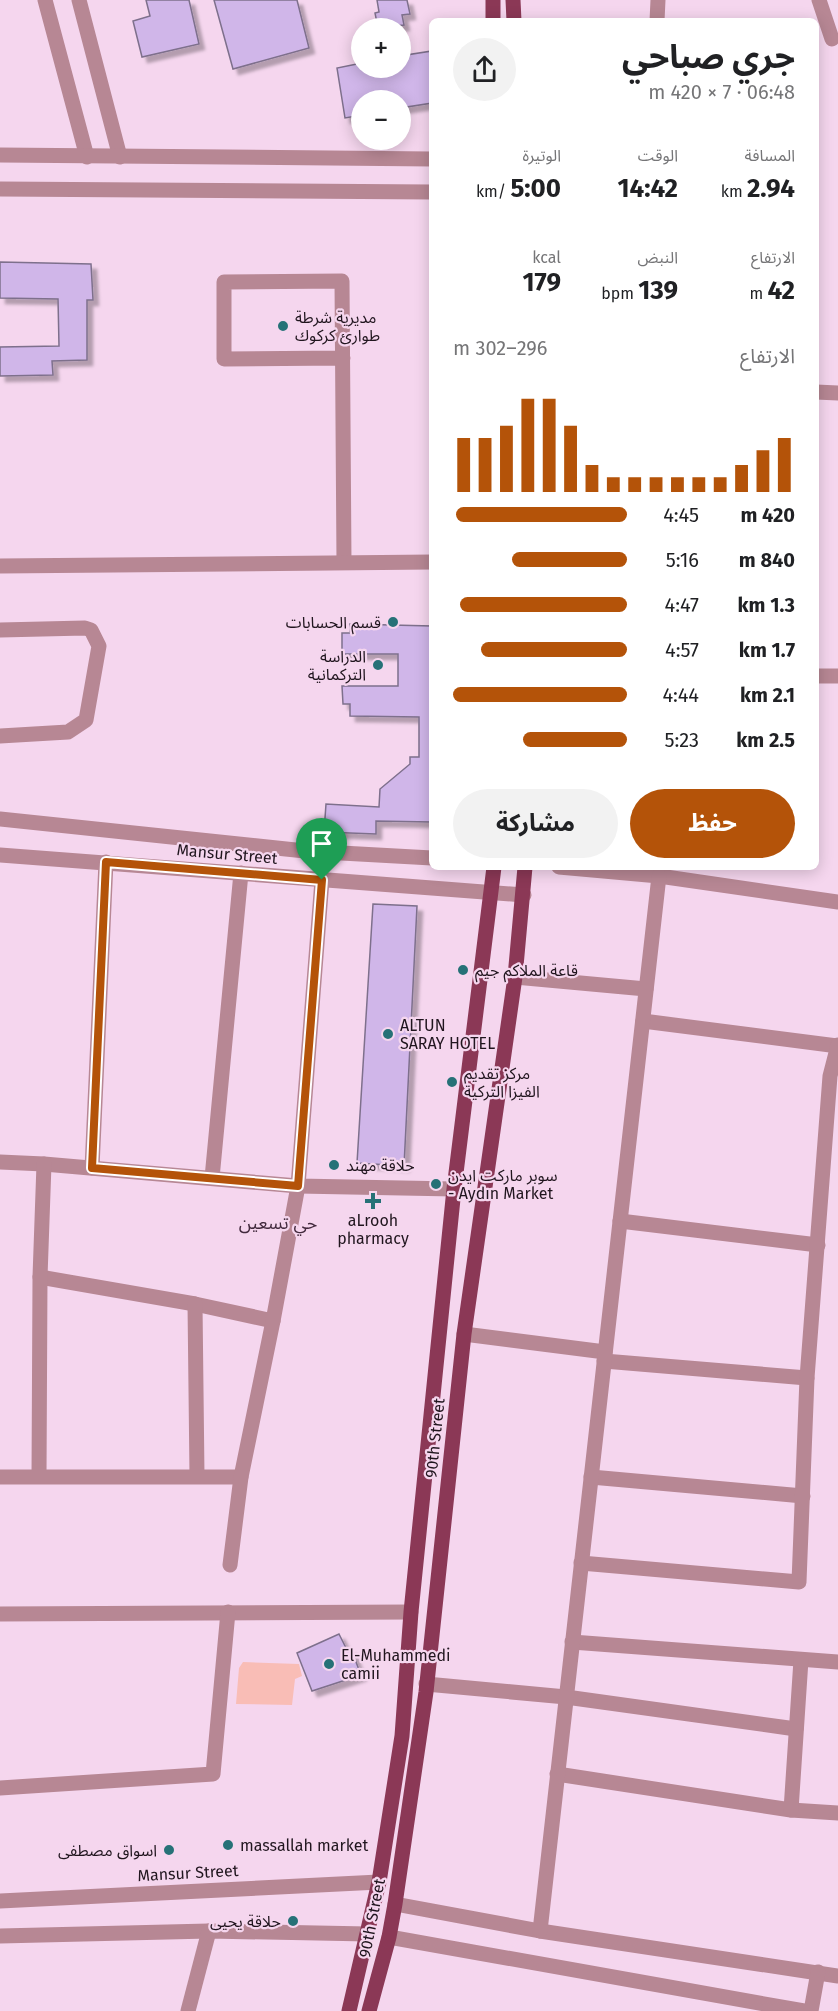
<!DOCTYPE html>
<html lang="ar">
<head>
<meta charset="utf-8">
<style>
  :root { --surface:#fff; --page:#f2f2f2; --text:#202124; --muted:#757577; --accent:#b45309 }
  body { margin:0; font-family:"Fira Sans","Noto Sans Arabic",sans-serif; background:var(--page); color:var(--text); direction:rtl; height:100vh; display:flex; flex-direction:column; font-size:22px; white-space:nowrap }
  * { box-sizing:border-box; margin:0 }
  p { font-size:20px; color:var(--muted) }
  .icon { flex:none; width:33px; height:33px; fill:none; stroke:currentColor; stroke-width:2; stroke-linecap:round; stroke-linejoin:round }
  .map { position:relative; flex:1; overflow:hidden; direction:ltr }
  .details { position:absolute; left:429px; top:18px; width:390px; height:852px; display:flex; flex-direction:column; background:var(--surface); border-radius:9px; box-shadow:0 3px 15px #0003; direction:rtl }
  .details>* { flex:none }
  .buttons { position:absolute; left:351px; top:18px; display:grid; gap:12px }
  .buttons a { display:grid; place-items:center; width:60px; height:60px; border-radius:50%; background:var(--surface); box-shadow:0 3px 15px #0003; font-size:30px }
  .pin { position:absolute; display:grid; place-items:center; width:51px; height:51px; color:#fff; margin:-62px -26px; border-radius:50% 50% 50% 0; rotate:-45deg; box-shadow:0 0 6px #0007 }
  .pin .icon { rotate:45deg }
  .round { display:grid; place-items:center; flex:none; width:63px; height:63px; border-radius:32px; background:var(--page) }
  .overview { display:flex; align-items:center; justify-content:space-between; height:102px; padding:0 24px }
  h1 { font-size:33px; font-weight:700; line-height:45px }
  .stats { display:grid; grid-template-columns:repeat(3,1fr); gap:9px; height:102px; padding:6px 24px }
  .stats div { display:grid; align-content:center }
  .stats b { font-size:26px; font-weight:700 }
  .stats small { font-size:16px; font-weight:400 }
  .stats p { font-size:16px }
  .chart { height:168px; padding:12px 24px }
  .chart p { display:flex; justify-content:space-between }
  .chart svg { width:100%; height:108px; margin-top:6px; stroke:var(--accent); stroke-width:6 }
  .primary-button { display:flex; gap:12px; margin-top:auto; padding:12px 24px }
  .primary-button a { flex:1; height:69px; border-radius:36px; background:var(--accent); color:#fff; font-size:24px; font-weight:700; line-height:69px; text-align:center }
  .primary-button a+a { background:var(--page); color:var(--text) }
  ul { padding:0 24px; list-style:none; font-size:20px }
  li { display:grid; grid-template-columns:96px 72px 1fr; align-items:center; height:45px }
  li i { height:15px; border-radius:8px; background:var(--accent) }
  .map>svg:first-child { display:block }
  .green { fill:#f9bdb6 }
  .building { fill:#d0b6e9; stroke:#7e708c; stroke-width:1.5; filter:url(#shadow) }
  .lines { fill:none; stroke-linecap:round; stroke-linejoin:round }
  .minor { stroke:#b78794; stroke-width:15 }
  .major { stroke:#8b3856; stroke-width:15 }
  .route-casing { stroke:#fff; stroke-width:12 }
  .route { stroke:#b45309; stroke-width:8 }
  .poi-dot { fill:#267177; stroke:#f5d6ee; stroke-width:2 }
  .labels { text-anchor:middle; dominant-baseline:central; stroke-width:4.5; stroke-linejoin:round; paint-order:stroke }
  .poi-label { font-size:16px; fill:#20151e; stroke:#f5d6ee; text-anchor:start }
  .street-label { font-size:16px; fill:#20151e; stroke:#f5d6ee }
  .neighbourhood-label { font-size:18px; fill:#422a3d; stroke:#f5d6ee }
</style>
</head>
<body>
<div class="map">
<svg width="838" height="2011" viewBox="0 0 838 2011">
  <defs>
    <filter id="shadow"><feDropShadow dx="5.5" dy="5.5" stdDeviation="1.5" flood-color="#0004"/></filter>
  </defs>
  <rect width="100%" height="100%" fill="#f5d6ee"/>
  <polygon class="green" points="243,1662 299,1664 302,1676 295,1679 292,1705 236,1704 239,1668"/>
  <g class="building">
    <polygon points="146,0 189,0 199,44 142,57 133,21 150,16"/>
    <polygon points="214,0 297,0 309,48 233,69"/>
    <polygon points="377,0 407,0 410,14 402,15 404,25 378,28 375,13 379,12"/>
    <polygon points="432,51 432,103 400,108 400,100 362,100 362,115 345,118 337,68 362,63 362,68 400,68 400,56"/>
    <polygon points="0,262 91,264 93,300 87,300 87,360 52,361 53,375 0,376 0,347 59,346 58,299 0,298"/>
    <polygon points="350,624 432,626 432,822 376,821 376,834 324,832 326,804 379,807 380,789 410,764 410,757 419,757 419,717 350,716 350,704 343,704 342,686 398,686 398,654 342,654 342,633 350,633"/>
    <polygon points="373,904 417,906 404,1166 357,1163"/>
    <polygon points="339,1634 347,1650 351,1649 361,1675 312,1691 297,1653"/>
  </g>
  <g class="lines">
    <g class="minor">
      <polyline points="45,0 87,157"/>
      <polyline points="79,0 120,157"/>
      <polyline points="819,0 832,39"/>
      <polyline points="657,21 658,0"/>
      <polyline points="0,155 432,159"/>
      <polyline points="0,189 432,192"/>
      <polyline points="343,358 224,359 224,282 342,281 344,562"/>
      <polyline points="816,392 838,393"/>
      <polyline points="0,566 432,562"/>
      <polyline points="0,630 85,628 91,630 99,646 86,720 68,732 0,736"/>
      <polyline points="816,676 838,676"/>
      <polyline points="0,819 305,851 432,858"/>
      <polyline points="0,855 524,895"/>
      <polyline points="559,867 659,876 838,902"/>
      <polyline points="515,977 646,989"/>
      <polyline points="643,1021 838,1046"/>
      <polyline points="0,1162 44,1164 298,1186 454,1189"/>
      <polyline points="92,1168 106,862"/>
      <polyline points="212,1178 241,873"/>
      <polyline points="620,1221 818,1245"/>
      <polyline points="40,1277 195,1304 273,1321"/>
      <polyline points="195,1304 197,1476"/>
      <polyline points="464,1334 605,1352"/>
      <polyline points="604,1361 807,1378"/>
      <polyline points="39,1476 40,1277 44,1164"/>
      <polyline points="0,1477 241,1477"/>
      <polyline points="591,1477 803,1496"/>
      <polyline points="581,1563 799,1582 807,1378 830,1076 838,1045"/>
      <polyline points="230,1565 241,1477 273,1321 298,1186 322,880"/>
      <polyline points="0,1614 411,1612"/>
      <polyline points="572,1642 838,1662"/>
      <polyline points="426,1684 566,1697 796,1729"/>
      <polyline points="557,1774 791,1810 838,1813"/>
      <polyline points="0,1788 213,1774 228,1612"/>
      <polyline points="791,1810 801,1660"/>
      <polyline points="0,1901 379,1882"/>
      <polyline points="395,1904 540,1931 838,1976"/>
      <polyline points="540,1931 659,876"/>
      <polyline points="0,1936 209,1931 368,1934"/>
      <polyline points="389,1937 804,2011"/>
      <polyline points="188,2011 209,1931"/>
      <polyline points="811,2011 818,1972"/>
    </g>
    <g class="major">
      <polyline points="493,0 493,21"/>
      <polyline points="513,0 514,21"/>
      <polyline points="349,2011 379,1882 402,1736 411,1612 454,1189 494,867"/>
      <polyline points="369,2011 389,1937 395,1904 426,1692 464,1334 515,977 525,867"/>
    </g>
  </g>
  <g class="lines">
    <defs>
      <polygon id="route" points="106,862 322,880 298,1186 92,1168"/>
    </defs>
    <use href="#route" class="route-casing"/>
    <use href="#route" class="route"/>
  </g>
  <g class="poi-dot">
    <circle cx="283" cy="326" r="6"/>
    <circle cx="393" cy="622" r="6"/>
    <circle cx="378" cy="665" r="6"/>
    <circle cx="463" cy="970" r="6"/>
    <circle cx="388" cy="1034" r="6"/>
    <circle cx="452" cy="1082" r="6"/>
    <circle cx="334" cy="1165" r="6"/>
    <circle cx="436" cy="1184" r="6"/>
    <path d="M370 1192h6v6h6v6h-6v6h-6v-6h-6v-6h6z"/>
    <circle cx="329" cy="1664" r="6"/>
    <circle cx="228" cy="1845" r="6"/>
    <circle cx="169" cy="1850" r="6"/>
    <circle cx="293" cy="1921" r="6"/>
  </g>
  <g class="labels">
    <g class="poi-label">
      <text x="295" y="317">مديرية شرطة<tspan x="295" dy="18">طوارئ كركوك</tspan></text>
      <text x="381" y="622" text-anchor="end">قسم الحسابات</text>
      <text x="366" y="656" text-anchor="end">الدراسة<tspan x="366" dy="18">التركمانية</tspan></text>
      <text x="475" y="970">قاعة الملاكم جيم</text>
      <text x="400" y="1025">ALTUN<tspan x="400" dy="18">SARAY HOTEL</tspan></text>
      <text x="464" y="1073">مركز تقديم<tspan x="464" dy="18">الفيزا التركية</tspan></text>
      <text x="346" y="1165">حلاقة مهند</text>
      <text x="448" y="1175">سوبر ماركت ايدن<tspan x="448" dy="18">- Aydın Market</tspan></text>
      <text x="373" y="1220" text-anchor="middle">aLrooh<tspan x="373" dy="18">pharmacy</tspan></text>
      <text x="341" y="1655">El-Muhammedi<tspan x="341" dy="18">camii</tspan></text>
      <text x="240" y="1845">massallah market</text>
      <text x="157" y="1850" text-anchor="end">اسواق مصطفى</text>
      <text x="281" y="1921" text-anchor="end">حلاقة يحيى</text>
    </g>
    <g class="street-label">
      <text transform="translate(227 854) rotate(5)">Mansur Street</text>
      <text transform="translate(435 1438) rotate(-84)">90th Street</text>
      <text transform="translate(188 1873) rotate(-3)">Mansur Street</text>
      <text transform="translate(372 1918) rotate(-79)">90th Street</text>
    </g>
    <g class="neighbourhood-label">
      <text x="278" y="1223">حي تسعين</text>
    </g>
  </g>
</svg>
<div class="buttons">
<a>+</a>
<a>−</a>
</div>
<div class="pin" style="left:322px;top:880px;background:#1e9e55"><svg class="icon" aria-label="arrive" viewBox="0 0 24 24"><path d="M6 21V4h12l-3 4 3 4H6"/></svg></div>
<section class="details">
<div class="overview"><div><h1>جري صباحي</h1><p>06:48 · 7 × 420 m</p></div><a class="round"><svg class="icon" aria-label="share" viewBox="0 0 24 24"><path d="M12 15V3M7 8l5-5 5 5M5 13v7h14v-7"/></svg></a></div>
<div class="stats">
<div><p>المسافة</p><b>2.94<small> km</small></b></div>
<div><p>الوقت</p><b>14:42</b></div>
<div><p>الوتيرة</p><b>5:00<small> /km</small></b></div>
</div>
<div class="stats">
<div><p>الارتفاع</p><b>42<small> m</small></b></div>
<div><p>النبض</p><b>139<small> bpm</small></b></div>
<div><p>kcal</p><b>179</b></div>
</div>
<div class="chart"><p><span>الارتفاع</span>296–302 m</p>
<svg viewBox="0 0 160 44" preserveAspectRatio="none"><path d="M5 44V22M15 44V22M25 44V17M35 44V6M45 44V6M55 44V17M65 44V33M75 44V38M85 44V38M95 44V38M105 44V38M115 44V38M125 44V38M135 44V33M145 44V27M155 44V22"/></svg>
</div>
<ul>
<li><b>420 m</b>4:45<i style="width:98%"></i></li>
<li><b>840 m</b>5:16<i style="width:66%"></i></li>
<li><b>1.3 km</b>4:47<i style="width:96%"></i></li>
<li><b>1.7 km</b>4:57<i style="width:84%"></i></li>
<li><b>2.1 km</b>4:44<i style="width:100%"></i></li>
<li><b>2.5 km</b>5:23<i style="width:60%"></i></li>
</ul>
<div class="primary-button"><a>حفظ</a><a>مشاركة</a></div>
</section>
</div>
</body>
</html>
